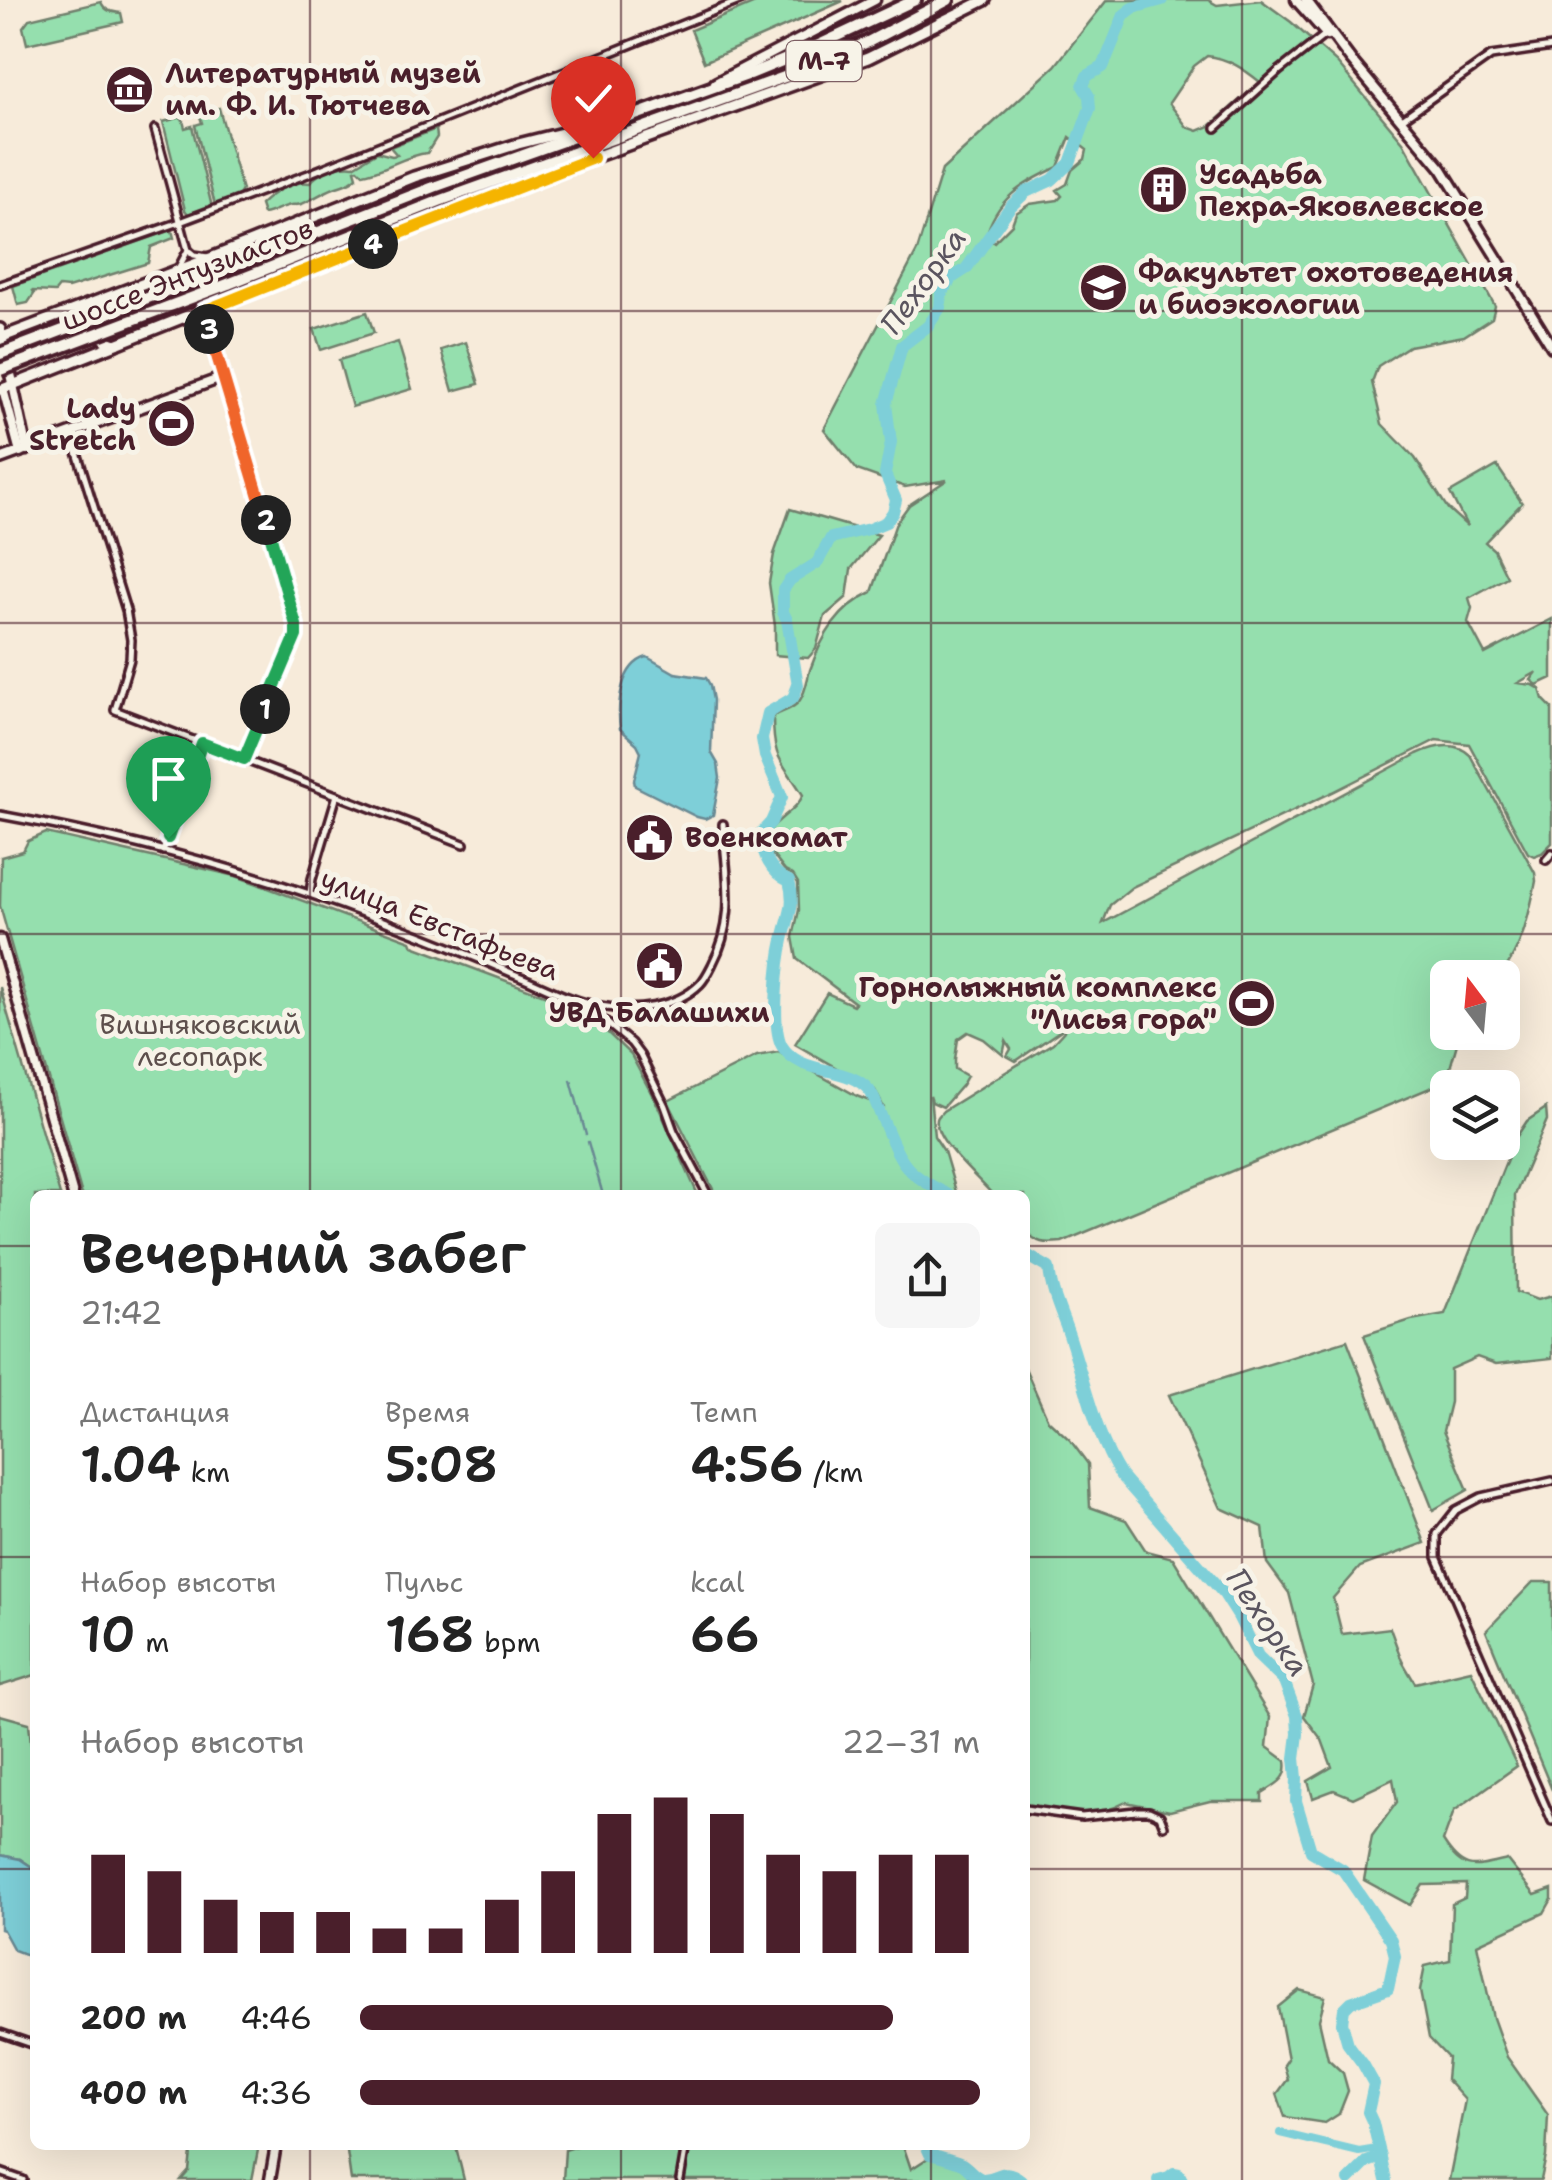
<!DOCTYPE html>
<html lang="ru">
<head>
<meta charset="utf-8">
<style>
  :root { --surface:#fff; --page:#f6f6f6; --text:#222; --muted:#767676; --accent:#4a1f2b }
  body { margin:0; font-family:"Shantell Sans",sans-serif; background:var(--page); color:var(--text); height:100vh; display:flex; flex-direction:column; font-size:38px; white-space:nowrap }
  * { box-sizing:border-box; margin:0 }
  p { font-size:32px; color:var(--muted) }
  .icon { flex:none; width:55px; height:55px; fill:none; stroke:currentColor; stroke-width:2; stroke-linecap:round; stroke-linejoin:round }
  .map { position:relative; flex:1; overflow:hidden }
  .side { position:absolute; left:30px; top:1190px; width:1000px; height:960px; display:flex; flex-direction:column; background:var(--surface); border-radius:15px; box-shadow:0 10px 40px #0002 }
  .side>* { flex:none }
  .needle { width:65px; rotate:344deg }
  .controls { position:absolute; left:1430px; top:960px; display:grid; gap:20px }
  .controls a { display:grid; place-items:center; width:90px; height:90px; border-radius:15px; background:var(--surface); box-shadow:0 10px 40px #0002; font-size:50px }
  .pin { position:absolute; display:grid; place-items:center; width:85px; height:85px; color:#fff; margin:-102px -42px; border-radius:50% 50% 50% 0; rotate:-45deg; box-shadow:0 0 10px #0007 }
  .pin .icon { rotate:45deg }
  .km { position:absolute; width:50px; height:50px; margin:-25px; border-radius:50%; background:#222; color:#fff; font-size:28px; line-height:50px; text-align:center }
  .round { display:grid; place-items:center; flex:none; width:105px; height:105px; border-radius:15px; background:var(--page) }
  .overview { display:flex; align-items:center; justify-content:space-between; height:170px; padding:0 50px }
  h1 { font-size:55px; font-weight:600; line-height:75px }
  .figures { display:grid; grid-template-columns:repeat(3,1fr); gap:15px; height:170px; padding:10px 50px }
  .figures div { display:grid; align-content:center }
  .figures b { font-size:50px; font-weight:600 }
  .figures small { font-size:28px; font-weight:400 }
  .figures p { font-size:28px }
  .chart { height:280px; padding:20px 50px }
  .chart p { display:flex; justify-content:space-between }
  .chart svg { width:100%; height:180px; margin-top:10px; stroke:var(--accent); stroke-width:6 }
  ul { padding:0 50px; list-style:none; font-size:32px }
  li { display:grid; grid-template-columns:160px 120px 1fr; align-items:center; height:75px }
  li i { height:25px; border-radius:12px; background:var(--accent) }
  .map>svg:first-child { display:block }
  .green { fill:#95dfae; stroke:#707f6c; stroke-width:2.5; fill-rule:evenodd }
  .water { fill:#7ecfd8; stroke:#698993; stroke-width:2.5 }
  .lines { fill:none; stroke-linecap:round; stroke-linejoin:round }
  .stream { stroke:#698993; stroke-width:2.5 }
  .canal { stroke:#7ecfd8; stroke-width:8 }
  .river { stroke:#7ecfd8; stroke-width:12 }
  .street-casing { stroke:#4a1f2b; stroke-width:12 }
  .secondary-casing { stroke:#4a1f2b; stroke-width:15 }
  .primary-casing { stroke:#4a1f2b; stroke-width:16 }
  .highway-casing { stroke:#4a1f2b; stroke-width:18 }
  .street { stroke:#f7f3e8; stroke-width:5 }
  .secondary { stroke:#f7f3e8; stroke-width:8 }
  .primary { stroke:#f7f3e8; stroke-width:9 }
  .highway { stroke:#f7f3e8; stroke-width:10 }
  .highway-bridge-casing { stroke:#4a1f2b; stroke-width:18; stroke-linecap:butt }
  .highway-bridge { stroke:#f7f3e8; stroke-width:10 }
  .split-1-casing { stroke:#fff; stroke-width:20 }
  .split-2-casing { stroke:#fff; stroke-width:20 }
  .split-3-casing { stroke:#fff; stroke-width:20 }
  .split-4-casing { stroke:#fff; stroke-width:20 }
  .split-5-casing { stroke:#fff; stroke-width:20 }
  .split-1 { stroke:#22a559; stroke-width:12 }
  .split-2 { stroke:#22a559; stroke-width:12 }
  .split-3 { stroke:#f0652b; stroke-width:12 }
  .split-4 { stroke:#f5b400; stroke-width:12 }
  .split-5 { stroke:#f5b400; stroke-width:12 }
  .grid { fill:none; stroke:#4a1f2b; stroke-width:2.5; stroke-opacity:0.55 }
  .labels { text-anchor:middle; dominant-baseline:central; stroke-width:10; stroke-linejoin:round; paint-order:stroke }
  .shield { fill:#f7f3e8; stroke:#7e5f64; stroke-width:2.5 }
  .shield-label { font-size:25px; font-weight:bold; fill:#4a1f2b }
  .poi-label { font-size:28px; font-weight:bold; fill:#4a1f2b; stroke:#f7f3e8; text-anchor:start }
  .street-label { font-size:28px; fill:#4a1f2b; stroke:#f7f3e8 }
  .park-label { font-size:28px; fill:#5d4f4c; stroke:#f7f3e8 }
  .water-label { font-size:30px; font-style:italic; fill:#5a545f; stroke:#f7f3e8 }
</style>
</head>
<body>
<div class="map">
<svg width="1552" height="2180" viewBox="0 0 1552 2180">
  <rect width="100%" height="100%" fill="#f7ebda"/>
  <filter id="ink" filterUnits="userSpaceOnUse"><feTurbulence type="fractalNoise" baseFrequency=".01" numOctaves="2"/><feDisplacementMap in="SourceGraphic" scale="20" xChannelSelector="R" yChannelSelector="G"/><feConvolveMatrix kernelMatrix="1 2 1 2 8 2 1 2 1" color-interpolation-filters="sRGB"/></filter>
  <g filter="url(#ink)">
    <g class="green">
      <polygon points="762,0 843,1 704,62 691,30"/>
      <path d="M1107,0H1208L1217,5L1261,0L1291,22L1337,63L1403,142L1495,306L1492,318L1464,336L1409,346L1378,366L1372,382L1382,424L1415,458L1448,509L1467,526L1450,493L1497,466L1522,503L1485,542L1494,550L1507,577L1469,598L1472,608L1468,622L1485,654L1552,619V678L1537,685L1531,680L1537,672L1518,683L1533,685L1540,689L1543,699L1552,708V843L1542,853L1534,856L1528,853L1469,744L1436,740L1333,792L1132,887L1110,905L1103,923L1417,754C1434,746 1455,740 1470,755L1535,873L1536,881C1529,915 1522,950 1499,977L1448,978V1032L1460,1033L1448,1075L1442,1083L1062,1242C1044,1244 1037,1244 1025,1230V1195H993C979,1179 940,1145 937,1125C936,1117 938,1117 943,1111L1053,1043L1064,1031V1028L1016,1061L1007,1056L1011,1049L1006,1041L1003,1055L984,1039L968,1032L958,1039L955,1059V1069L967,1076L962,1085L943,1107L932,1102L930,1096L934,1136L944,1151L957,1195H716L668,1101L757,1056L778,1052L859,1097L883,1106L875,1090L795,1044L827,993L853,1005L855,1003L797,959L793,937L799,910L798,883L793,875L785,871L771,853L767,834C777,818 797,810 803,795C781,759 773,761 773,716C782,712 795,708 800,700C806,691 807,680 810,670C822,636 838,608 872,592L896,523L909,505L947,480L905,487L857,470L824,429L917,251L942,170L1055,66ZM1207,56C1228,58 1244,69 1260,82L1210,126L1198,131L1187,127L1169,103L1194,66ZM1070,137L1087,150L1085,159L1072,170L1067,184L1057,190L1062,196L1058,200L1030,204L1016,213L1012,224L994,242L985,239C996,199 1021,184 1058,167Z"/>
      <path d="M101,2C105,11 111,12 121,13L123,22L27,44L23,27L29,19Z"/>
      <polygon points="219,108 242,190 238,197 215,205 195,125 202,123 199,113"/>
      <polygon points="182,117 185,128 192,126 212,207 188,214 185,210 163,122"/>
      <path d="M436,129L437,137L427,153C406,155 384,171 363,174L358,169L355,170L357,177C349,185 343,184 334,188C324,192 314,198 304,203C294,207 297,203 287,206C278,208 273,213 263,214L260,205C272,193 292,180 310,183C317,173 341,163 354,166L377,152L392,156L397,155L390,147Z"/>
      <polygon points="172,230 174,238 151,247 148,263 68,288 59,287 55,292 33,291 34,294 28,303 18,305 13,286"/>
      <polygon points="367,312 374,333 321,350 314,329"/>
      <polygon points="398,342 412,389 352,407 339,360"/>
      <polygon points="466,342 479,384 453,391 441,350"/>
      <polygon points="790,509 879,535 851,569 847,597 825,616 816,649 808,658 775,655 775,626 769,583 774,554"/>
      <polygon points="46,833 236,876 411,941 413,946 563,1002 580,1014 589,1015 631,1055 658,1106 698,1195 82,1195 0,906 1,857 23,851 28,841"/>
      <polygon points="0,987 60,1195 35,1195 35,1675 0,1686"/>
      <polygon points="1546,1108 1547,1120 1515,1195 1516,1292 1537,1300 1552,1296 1552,1358 1496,1364 1477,1357 1450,1369 1450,1402 1443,1431 1468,1490 1433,1510 1364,1335 1411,1320 1445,1314 1515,1139 1527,1121"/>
      <path d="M1347,1340L1425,1543L1360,1567L1333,1598L1342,1634L1390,1628L1402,1661L1415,1683L1471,1670L1517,1766L1454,1811L1443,1841C1463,1873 1473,1868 1507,1860L1535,1895L1552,1889V1899L1544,1913L1477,1944L1493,2018L1507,2057L1548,2115L1546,2156L1541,2180H1449L1465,2100L1446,2079L1448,2058L1429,2038L1420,1991L1425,1966L1450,1960L1452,1904L1465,1898L1466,1884L1423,1885L1410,1905L1364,1880L1372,1836L1397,1802L1393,1779L1353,1798L1334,1790L1313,1798L1308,1781L1332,1767L1322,1740L1304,1716L1313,1685L1289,1593L1267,1563L1263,1527L1221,1508L1169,1395Z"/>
      <path d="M1025,1368L1048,1420L1070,1440L1088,1464L1090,1507L1126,1520L1146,1551L1173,1558L1270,1717L1267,1747L1286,1761C1289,1779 1277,1784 1262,1793V1801H1210L1170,1811L1126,1802C1091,1821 1063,1814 1025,1806Z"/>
      <polygon points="1533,1582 1552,1582 1552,1790 1486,1631"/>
      <polygon points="0,1715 29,1723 32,1754 35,1756 35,1869 20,1859 0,1855"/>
      <polygon points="1299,1990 1325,1997 1319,2020 1328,2059 1343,2073 1348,2091 1339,2114 1325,2123 1285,2117 1277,2094 1288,2079 1284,2065 1288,2059 1278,2007"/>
      <polygon points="175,2145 259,2145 252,2180 181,2180 189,2171 191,2153"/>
      <polygon points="346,2145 458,2145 456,2147 464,2180 351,2180"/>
      <polygon points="580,2145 903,2145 911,2169 928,2158 964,2162 969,2178 973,2180 563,2180 565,2150"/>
    </g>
    <g class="water">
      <path d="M647,657L675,673L706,678L710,685L713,700L711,752L718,764L720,778L713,815L705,819L697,817L635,786L634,780L641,752L637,744L620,729C617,705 620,665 647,657Z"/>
      <polygon points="0,1855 20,1859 35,1869 35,1958 14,1950 3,1930 0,1929"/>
    </g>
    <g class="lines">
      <g class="stream">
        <polyline points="571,1080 586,1135"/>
        <polyline points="588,1142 603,1195"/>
      </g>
      <polyline class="canal" points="1280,2133 1359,2152 1377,2149"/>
      <g class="river">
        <path d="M949,1195C903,1172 902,1165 882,1118C878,1110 875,1097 869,1090C848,1065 800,1076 782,1046C771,1028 778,961 783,940C788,916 796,906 789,881C769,872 764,855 759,835L771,822L782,797L765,756L762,739L768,713L793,698L798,685L787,620L783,612V590L790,580L817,563L831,538L869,529L886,522L893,512L896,500L885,474L891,442L886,404L902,346L928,326L940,308L941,294L952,278L966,269L1010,207L1026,192L1052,180L1070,163L1090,108L1089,96L1083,86L1087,76L1103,67L1124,15L1133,8L1162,0"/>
        <path d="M1025,1254L1049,1268C1051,1292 1061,1312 1069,1335C1085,1383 1095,1434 1121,1476L1224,1594L1238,1616L1258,1656L1284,1681L1297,1716L1298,1734L1295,1758L1297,1778L1296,1801L1311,1851L1343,1870L1391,1940L1395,1956L1388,1989L1351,2002L1344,2009L1342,2023L1348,2044L1363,2064L1374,2084L1368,2112L1373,2123L1386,2180"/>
        <path d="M926,2145L930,2154C940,2157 953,2160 962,2164C969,2168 974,2177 982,2179C999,2180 1002,2165 1021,2180"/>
        <polyline points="1158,2180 1169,2177 1174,2173 1179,2174 1182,2180"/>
        <polyline points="1349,2180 1367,2162 1381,2157"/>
      </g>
      <defs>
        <g id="street">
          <polyline points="1402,119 1491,56 1552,47"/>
          <polyline points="1216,128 1279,71 1326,34"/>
          <polyline points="155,129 188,250 179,267"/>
          <polyline points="188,250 194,255 208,257"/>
          <polyline points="0,285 180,222 308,174 742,0"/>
          <polyline points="224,378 297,625 296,636 244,759"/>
          <polyline points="71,433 126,610 131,640 130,659 115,710 464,844"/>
          <path d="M0,815C127,838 253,871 373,917C421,935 468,954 514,974C542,985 570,1001 600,1006C632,1012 675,1009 700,984C705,979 709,971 712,965C738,916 725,875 723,824"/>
          <polyline points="163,851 202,743"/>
          <polyline points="1546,860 1552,853"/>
          <polyline points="310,893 312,879 337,795"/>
          <polyline points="584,1004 631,1043 640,1055 665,1106 674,1131 708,1195"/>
          <polyline points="1552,1481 1481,1497 1456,1510 1437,1534 1437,1557 1552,1821"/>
          <polyline points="1025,1809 1082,1817 1136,1811 1149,1811 1160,1816 1164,1826"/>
          <polyline points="0,2033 35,2045"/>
          <polyline points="0,2172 23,2180"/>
          <polyline points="680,2180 686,2145"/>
        </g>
        <g id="secondary">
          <polyline points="1296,0 1327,35"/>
          <polyline points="1306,0 1351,60 1442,169 1552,347"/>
          <polyline points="715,83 875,0"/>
          <polyline points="13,385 27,450"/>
          <polyline points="3,389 20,452"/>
          <polyline points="0,459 224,377 204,311"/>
          <polyline points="0,939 73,1195"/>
          <polyline points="270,2180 276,2145"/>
        </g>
        <g id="primary">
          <path d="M104,301C88,318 93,339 117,344"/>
          <polyline points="0,329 13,385"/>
          <polyline points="0,338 213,257 414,177 518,144 602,123"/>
          <polyline points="0,390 528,181 868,58 985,0"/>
        </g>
        <g id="highway">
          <polyline points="224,269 434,187 750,74 806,51 915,0"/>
          <polyline points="228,284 439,201 790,75 868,42 948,0"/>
        </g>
      </defs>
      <use href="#street" class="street-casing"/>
      <use href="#secondary" class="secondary-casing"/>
      <use href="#primary" class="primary-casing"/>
      <use href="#highway" class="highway-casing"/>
      <use href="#street" class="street"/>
      <use href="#secondary" class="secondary"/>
      <use href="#primary" class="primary"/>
      <use href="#highway" class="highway"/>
      <defs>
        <g id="highway-bridge">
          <polyline points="0,354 224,269"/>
          <polyline points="0,370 228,284"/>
        </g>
      </defs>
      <use href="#highway-bridge" class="highway-bridge-casing"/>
      <use href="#highway-bridge" class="highway-bridge"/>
    </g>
  </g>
  <g class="lines" filter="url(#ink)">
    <defs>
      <polyline id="split-1" points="168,838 202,743 244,759 265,709"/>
      <polyline id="split-2" points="265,709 296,636 296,625 266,520"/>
      <polyline id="split-3" points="209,329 266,520"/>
      <polyline id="split-4" points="209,329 204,311 373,244"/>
      <polyline id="split-5" points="373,244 593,158"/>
    </defs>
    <use href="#split-1" class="split-1-casing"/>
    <use href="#split-2" class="split-2-casing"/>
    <use href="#split-3" class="split-3-casing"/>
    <use href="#split-4" class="split-4-casing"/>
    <use href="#split-5" class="split-5-casing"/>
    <use href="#split-1" class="split-1"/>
    <use href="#split-2" class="split-2"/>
    <use href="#split-3" class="split-3"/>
    <use href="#split-4" class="split-4"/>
    <use href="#split-5" class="split-5"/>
  </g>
  <path class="grid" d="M310,0V1195M621,0V1195M931,0V1195M1242,0V2180M0,311H1552M0,623H1552M0,934H1552M0,1246H35M1025,1246H1552M0,1557H35M1025,1557H1552M0,1869H35M1025,1869H1552M310,2145V2180M621,2145V2180M931,2145V2180"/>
  <defs>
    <symbol id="museum-disc" viewBox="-11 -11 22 22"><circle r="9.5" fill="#4a1f2b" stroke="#f7f3e8"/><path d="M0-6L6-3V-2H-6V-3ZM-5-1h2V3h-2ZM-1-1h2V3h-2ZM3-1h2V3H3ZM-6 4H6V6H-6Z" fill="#fff"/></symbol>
    <symbol id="building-disc" viewBox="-11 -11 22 22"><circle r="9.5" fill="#4a1f2b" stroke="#f7f3e8"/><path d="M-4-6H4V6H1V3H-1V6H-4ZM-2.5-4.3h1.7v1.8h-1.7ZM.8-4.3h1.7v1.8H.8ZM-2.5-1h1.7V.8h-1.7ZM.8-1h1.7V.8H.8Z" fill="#fff"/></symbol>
    <symbol id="university-disc" viewBox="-11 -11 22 22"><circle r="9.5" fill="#4a1f2b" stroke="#f7f3e8"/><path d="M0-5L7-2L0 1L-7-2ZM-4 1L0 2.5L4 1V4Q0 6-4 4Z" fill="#fff"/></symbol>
    <symbol id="stadium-disc" viewBox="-11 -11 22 22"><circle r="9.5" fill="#4a1f2b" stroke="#f7f3e8"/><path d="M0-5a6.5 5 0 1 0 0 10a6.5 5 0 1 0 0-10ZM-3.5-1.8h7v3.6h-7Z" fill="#fff"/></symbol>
    <symbol id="civic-disc" viewBox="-11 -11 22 22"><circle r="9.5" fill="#4a1f2b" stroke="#f7f3e8"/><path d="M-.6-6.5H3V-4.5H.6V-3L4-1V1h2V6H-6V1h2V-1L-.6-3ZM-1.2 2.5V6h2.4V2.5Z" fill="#fff"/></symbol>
  </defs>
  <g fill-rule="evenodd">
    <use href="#museum-disc" x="102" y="62" width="55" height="55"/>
    <use href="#building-disc" x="1136" y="162" width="55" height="55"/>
    <use href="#university-disc" x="1076" y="260" width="55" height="55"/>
    <use href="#stadium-disc" x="144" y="396" width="55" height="55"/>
    <use href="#civic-disc" x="622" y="810" width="55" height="55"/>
    <use href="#civic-disc" x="632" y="938" width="55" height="55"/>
    <use href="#stadium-disc" x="1224" y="976" width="55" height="55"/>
  </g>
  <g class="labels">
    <rect class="shield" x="786.5" y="41" width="75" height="40" rx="8"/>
    <g class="shield-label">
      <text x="824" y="61">М-7</text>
    </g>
    <g class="poi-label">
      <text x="165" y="73">Литературный музей<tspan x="165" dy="32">им. Ф. И. Тютчева</tspan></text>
      <text x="1199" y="174">Усадьба<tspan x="1199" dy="32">Пехра-Яковлевское</tspan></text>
      <text x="1138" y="272">Факультет охотоведения<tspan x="1138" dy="32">и биоэкологии</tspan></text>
      <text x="136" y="408" text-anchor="end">Lady<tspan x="136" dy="32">Stretch</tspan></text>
      <text x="685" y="837">Военкомат</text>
      <text x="1217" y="987" text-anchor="end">Горнолыжный комплекс<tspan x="1217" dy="32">"Лисья гора"</tspan></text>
      <text x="659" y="1012" text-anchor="middle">УВД Балашихи</text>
    </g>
    <g class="street-label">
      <text transform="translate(187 274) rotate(-21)">шоссе Энтузиастов</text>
      <text transform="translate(440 924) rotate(22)">улица Евстафьева</text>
    </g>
    <g class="park-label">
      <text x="200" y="1024">Вишняковский<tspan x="200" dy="32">лесопарк</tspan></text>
    </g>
    <g class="water-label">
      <text transform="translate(923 281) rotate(-54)">Пехорка</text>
      <text transform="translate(1268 1622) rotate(56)">Пехорка</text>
    </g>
  </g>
</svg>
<div class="controls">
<a><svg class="needle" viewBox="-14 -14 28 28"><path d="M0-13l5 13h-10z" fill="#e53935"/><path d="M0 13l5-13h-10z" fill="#767676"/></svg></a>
<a><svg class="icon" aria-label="layers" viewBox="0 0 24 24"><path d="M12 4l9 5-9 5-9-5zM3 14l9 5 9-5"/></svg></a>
</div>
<div class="pin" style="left:168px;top:838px;background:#1e9e55"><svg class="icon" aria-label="arrive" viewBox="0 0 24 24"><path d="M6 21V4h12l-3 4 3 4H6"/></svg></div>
<div class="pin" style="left:593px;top:158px;background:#d93025"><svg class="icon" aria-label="check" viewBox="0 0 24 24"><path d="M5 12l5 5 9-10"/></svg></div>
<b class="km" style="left:265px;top:709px">1</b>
<b class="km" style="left:266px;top:520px">2</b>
<b class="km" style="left:209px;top:329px">3</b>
<b class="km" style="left:373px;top:244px">4</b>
<section class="side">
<div class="overview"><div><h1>Вечерний забег</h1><p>21:42</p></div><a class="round"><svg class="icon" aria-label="share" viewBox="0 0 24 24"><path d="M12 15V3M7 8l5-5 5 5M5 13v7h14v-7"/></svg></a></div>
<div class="figures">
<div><p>Дистанция</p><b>1.04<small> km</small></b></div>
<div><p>Время</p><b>5:08</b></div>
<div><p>Темп</p><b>4:56<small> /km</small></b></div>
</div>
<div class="figures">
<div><p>Набор высоты</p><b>10<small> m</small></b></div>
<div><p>Пульс</p><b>168<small> bpm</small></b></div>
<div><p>kcal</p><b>66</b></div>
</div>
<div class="chart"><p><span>Набор высоты</span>22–31 m</p>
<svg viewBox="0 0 160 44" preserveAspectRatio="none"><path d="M5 44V20M15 44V24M25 44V31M35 44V34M45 44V34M55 44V38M65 44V38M75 44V31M85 44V24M95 44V10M105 44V6M115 44V10M125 44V20M135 44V24M145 44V20M155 44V20"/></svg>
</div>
<ul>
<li><b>200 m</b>4:46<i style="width:86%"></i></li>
<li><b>400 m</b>4:36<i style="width:100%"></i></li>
</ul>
</section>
</div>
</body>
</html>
